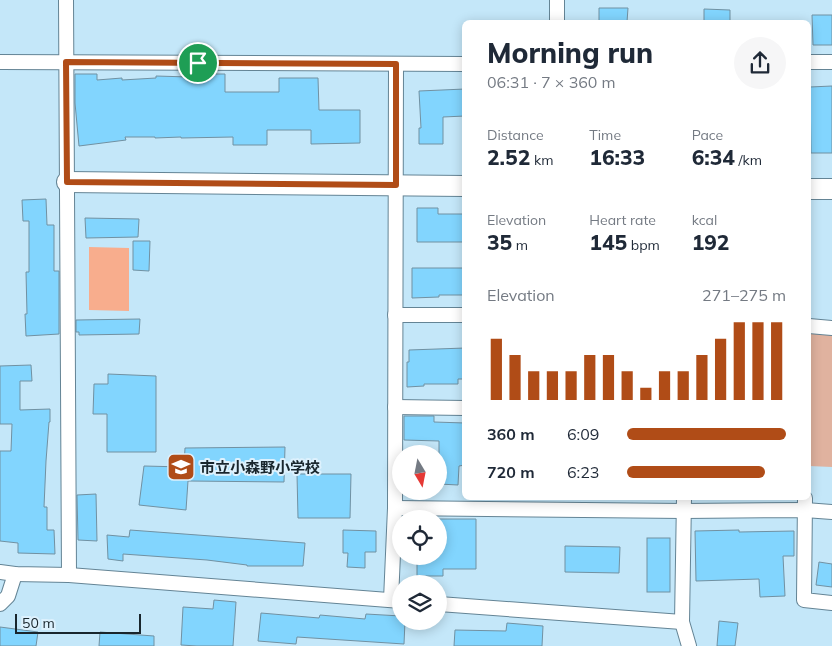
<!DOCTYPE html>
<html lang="en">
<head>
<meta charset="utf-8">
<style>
  :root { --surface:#fff; --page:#f6f6f7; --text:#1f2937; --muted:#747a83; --accent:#b04c17 }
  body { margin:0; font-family:Mulish,"Noto Sans JP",sans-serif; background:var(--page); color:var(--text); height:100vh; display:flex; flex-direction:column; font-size:19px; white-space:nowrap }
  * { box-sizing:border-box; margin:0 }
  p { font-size:16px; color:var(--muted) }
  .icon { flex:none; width:28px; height:28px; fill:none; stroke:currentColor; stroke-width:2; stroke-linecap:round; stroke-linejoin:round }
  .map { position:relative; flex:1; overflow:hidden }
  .sheet { position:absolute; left:462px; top:20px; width:349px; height:480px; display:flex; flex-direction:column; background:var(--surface); border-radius:8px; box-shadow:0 2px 12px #0003 }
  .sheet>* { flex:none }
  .needle { width:32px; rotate:170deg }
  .buttons { position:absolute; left:392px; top:445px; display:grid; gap:10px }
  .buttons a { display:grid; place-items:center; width:55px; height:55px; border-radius:50%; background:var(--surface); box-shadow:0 2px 12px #0003; font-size:25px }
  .scale { position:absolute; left:15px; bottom:12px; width:126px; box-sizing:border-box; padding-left:5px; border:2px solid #19262d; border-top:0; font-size:14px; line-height:18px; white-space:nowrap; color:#19262d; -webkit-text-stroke:4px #ddf1fd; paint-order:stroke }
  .pin { position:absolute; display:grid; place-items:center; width:42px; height:42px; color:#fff; margin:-21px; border:2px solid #fff; border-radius:50%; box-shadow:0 1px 5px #0007 }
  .round { display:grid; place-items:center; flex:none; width:52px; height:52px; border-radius:26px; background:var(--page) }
  .overview { display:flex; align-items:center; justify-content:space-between; height:85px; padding:0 25px }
  h1 { font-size:28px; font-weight:800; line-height:38px }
  .stats { display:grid; grid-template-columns:repeat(3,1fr); gap:8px; height:85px; padding:5px 25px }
  .stats div { display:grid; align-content:center }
  .stats b { font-size:21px; font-weight:800 }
  .stats small { font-size:14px; font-weight:400 }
  .stats p { font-size:14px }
  .chart { height:140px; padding:10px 25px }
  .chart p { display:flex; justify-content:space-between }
  .chart svg { width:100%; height:90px; margin-top:5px; stroke:var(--accent); stroke-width:6 }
  ul { padding:0 25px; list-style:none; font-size:16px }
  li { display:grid; grid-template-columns:80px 60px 1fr; align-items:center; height:38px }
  li i { height:12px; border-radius:6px; background:var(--accent) }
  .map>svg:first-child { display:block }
  .green { fill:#e0b29f }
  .water { fill:#f8ad8d }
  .building { fill:#82d5fe; stroke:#7191a2 }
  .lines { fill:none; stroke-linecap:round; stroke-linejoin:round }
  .street-casing { stroke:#648495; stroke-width:16 }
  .secondary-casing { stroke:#648495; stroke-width:22 }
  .street { stroke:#fff; stroke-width:14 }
  .secondary { stroke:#fff; stroke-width:20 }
  .route-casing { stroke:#fff; stroke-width:10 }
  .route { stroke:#b04c17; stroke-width:6 }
  .labels { text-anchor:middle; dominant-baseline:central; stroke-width:4; stroke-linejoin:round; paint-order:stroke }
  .poi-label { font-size:15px; font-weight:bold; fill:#19262d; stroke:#ddf1fd; text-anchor:start }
</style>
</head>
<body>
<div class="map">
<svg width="832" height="646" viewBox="0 0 832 646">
  <rect width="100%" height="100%" fill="#c4e7f9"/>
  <polygon class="green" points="809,326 832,328 832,467 809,466"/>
  <polygon class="water" points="89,247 129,248 129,311 89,310"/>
  <g class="building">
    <polygon points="599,8 628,8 627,22 599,22"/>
    <polygon points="704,9 730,10 730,22 704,22"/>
    <polygon points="812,15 832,15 832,45 813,45"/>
    <polygon points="75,74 97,74 97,80 122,78 122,80 156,78 156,76 189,77 189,74 225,74 225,92 279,92 279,78 318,78 319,110 360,110 360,143 311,144 311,130 267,130 267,145 233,145 233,137 181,138 181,137 155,138 155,137 125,137 126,140 79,146 75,103"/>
    <polygon points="832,86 832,153 811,153 810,87"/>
    <polygon points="465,89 465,116 443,117 443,144 419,144 419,128 421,128 419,91"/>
    <polygon points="46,199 47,225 54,225 54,271 59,271 59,334 26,336 25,314 27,314 26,272 29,272 29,221 23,221 22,200"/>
    <polygon points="417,208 438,208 438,214 465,214 465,242 417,242"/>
    <polygon points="85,218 139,219 138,237 86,238"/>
    <polygon points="133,241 150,241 149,271 133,270"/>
    <polygon points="412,268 465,268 465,295 439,295 439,297 412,298"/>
    <polygon points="140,319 139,334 79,335 79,332 76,332 76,320"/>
    <polygon points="465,348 465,379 458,379 458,384 424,384 424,386 407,387 407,362 409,362 409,350"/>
    <polygon points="31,365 32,381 20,381 20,410 50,409 50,422 49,422 46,461 44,507 47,507 47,530 54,530 55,554 18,553 18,543 0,541 0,451 11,451 12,424 0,424 0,366"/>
    <polygon points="108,374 156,376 156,452 107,452 107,414 93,414 94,384 108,384"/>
    <polygon points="404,416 434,416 434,422 465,423 465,465 459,466 458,485 439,484 439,441 404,440"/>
    <polygon points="285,447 284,482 188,481 186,510 139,505 144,466 184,467 185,448"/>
    <polygon points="297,474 351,474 350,518 298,518"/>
    <polygon points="96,494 97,541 78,540 77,495"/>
    <polygon points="439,519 476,519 476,569 443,569 443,576 417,576 417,556 439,556"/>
    <polygon points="130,530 305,543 303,566 247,566 247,565 207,560 123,554 123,561 108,559 107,535 129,537"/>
    <polygon points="343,530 376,531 376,552 365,552 365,568 347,567 348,553 343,553"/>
    <polygon points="739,530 739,532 794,531 794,556 783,556 785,596 760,597 759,579 696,581 695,531"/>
    <rect x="647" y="538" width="23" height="54"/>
    <polygon points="565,546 620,547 619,573 565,572"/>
    <polygon points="819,562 832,564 832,587 816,585"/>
    <polygon points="214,600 236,602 233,646 197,646 181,645 183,607 213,609"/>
    <polygon points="261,613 319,618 320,615 365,619 366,614 401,616 401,621 405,621 404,644 297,637 296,644 258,641"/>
    <polygon points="719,621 738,623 735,646 717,646"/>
    <polygon points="507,623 543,626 542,646 454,646 455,630 506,631"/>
    <polygon points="0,627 38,632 36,646 0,646"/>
    <polygon points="100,632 154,636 154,646 99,646"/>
  </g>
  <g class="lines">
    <defs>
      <g id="street">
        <polyline points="66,0 69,575"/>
        <polyline points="557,0 557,22"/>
        <polyline points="0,62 465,64"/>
        <polyline points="809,62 832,62"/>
        <polyline points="395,315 465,315"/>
        <polyline points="809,326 832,328"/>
        <polyline points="395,407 465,408"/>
        <polyline points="684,498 682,622 689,646"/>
        <polyline points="805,498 804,600 832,603"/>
        <polyline points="395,508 684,511 805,510 832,512"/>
        <polyline points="0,572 15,574 69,575 401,601"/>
        <polyline points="391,600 395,508 396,64"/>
        <polyline points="0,604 8,596 15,574"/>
        <polyline points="439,604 682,622"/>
      </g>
      <g id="secondary">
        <polyline points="67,182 465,186"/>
        <polyline points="809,189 832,189"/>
      </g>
    </defs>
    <use href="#street" class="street-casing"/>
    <use href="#secondary" class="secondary-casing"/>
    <use href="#street" class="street"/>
    <use href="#secondary" class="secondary"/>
  </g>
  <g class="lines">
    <defs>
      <polygon id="route" points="66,62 396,64 396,185 67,182"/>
    </defs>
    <use href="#route" class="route-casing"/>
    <use href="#route" class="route"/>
  </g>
  <defs>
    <symbol id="school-square" viewBox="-11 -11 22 22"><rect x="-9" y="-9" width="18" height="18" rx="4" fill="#b04c17" stroke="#ddf1fd"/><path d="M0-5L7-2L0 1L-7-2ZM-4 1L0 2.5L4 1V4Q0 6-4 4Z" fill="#fff"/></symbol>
  </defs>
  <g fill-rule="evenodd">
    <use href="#school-square" x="165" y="451" width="32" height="32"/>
  </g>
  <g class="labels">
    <g class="poi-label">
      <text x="200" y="467">市立小森野小学校</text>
    </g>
  </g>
</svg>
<div class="buttons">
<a><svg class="needle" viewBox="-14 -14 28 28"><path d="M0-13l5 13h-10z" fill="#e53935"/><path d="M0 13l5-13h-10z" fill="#747a83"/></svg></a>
<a><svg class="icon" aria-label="locate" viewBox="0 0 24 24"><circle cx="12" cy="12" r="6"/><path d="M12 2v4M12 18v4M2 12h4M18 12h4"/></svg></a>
<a><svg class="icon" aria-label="layers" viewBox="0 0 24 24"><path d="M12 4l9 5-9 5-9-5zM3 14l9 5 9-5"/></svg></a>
</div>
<div class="scale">50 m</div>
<div class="pin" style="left:198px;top:63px;background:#1e9e55"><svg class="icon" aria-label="arrive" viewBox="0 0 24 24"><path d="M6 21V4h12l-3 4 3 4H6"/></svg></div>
<section class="sheet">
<div class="overview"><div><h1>Morning run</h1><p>06:31 · 7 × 360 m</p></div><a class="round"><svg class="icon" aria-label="share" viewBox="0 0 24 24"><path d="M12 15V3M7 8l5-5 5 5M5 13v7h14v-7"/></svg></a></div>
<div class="stats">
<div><p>Distance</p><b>2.52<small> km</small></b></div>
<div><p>Time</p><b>16:33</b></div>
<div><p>Pace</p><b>6:34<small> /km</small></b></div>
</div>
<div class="stats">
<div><p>Elevation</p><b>35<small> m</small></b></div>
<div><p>Heart rate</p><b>145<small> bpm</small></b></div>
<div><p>kcal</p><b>192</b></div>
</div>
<div class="chart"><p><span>Elevation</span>271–275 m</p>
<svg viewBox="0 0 160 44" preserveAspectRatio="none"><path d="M5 44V14M15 44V22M25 44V30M35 44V30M45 44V30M55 44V22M65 44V22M75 44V30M85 44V38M95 44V30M105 44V30M115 44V22M125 44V14M135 44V6M145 44V6M155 44V6"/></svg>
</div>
<ul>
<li><b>360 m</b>6:09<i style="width:100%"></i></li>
<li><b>720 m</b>6:23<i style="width:87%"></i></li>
</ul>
</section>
</div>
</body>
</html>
